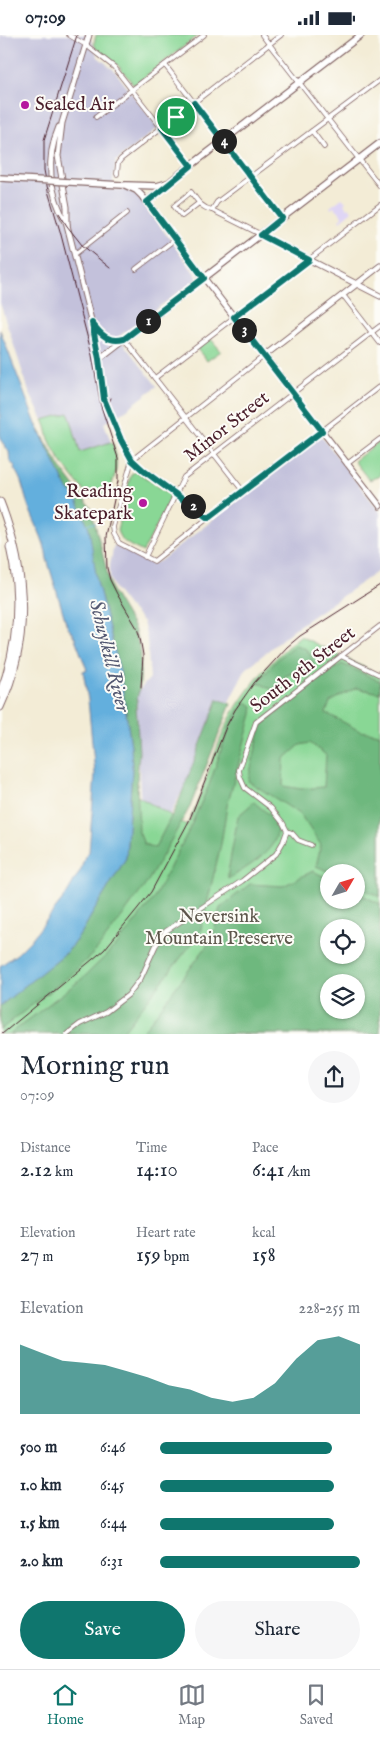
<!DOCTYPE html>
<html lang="en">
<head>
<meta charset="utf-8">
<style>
  :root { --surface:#fff; --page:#f6f6f7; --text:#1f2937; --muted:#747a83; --line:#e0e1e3; --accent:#0f766e }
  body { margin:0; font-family:"IM FELL English",serif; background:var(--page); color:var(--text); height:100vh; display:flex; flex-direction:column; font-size:19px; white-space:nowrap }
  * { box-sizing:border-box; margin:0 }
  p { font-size:16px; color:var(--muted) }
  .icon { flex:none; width:28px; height:28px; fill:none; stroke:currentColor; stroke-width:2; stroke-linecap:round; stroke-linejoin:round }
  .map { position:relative; height:999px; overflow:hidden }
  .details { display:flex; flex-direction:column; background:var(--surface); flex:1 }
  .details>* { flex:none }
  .needle { width:32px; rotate:51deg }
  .tools { position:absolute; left:320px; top:829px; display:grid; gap:10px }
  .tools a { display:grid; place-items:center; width:45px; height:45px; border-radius:50%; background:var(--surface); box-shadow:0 1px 4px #0004; font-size:25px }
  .pin { position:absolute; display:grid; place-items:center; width:42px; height:42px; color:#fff; margin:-21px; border:2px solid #fff; border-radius:50%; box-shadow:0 1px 5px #0007 }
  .km { position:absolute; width:25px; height:25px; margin:-12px; border-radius:50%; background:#222; color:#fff; font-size:14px; line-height:25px; text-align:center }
  .round { display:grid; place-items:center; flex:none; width:52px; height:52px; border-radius:26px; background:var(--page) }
  .summary { display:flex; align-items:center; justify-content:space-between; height:85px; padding:0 20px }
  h1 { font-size:28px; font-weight:600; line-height:38px }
  .metrics { display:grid; grid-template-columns:repeat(3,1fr); gap:8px; height:85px; padding:5px 20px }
  .metrics div { display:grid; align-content:center }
  .metrics b { font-size:21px; font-weight:600 }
  .metrics small { font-size:14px; font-weight:400 }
  .metrics p { font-size:14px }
  .chart { height:140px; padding:10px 20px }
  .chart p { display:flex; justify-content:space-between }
  .chart svg { width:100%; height:90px; margin-top:5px; fill:var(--accent); opacity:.7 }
  .button { display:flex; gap:10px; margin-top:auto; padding:10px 20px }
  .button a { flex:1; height:58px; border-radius:30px; background:var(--accent); color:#fff; font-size:20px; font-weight:600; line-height:58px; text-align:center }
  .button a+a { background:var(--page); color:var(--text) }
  ul { padding:0 20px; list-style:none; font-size:16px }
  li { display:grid; grid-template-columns:80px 60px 1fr; align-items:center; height:38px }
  li i { height:12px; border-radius:6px; background:var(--accent) }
  .status { display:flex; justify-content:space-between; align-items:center; height:35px; padding:0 25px; background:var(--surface); direction:ltr }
  .status svg { height:14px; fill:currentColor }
  .dock { display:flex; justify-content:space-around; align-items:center; height:70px; border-top:1px solid var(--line); background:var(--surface); font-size:14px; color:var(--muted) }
  .dock a { display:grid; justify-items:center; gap:2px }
  .dock .selected { color:var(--accent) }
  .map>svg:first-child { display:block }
  .built { fill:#dfd5f5 }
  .industrial { fill:#c3c1db }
  .green { fill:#89d795; stroke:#6a7b60; fill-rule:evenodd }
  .forest { fill:#6eb87e; stroke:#5c6c54; fill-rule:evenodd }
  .water { fill:#64afdd; stroke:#576784 }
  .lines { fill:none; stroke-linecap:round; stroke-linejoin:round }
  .stream { stroke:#64afdd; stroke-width:1 }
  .street-casing { stroke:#856767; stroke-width:5.5 }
  .secondary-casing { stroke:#856767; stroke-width:7 }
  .primary-casing { stroke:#856767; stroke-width:8 }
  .highway-casing { stroke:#856767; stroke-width:9 }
  .street { stroke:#fff; stroke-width:4 }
  .secondary { stroke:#fff; stroke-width:5 }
  .primary { stroke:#fff; stroke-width:5.5 }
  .highway { stroke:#fff; stroke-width:7 }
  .rail { stroke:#4a1f2b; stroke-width:1 }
  .primary-bridge-casing { stroke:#856767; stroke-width:8; stroke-linecap:butt }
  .primary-bridge { stroke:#fff; stroke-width:5.5 }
  .route-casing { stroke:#fff; stroke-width:10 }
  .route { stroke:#0f766e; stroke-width:6 }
  .poi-dot { fill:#b5179e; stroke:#fdfcf7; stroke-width:2 }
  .labels { text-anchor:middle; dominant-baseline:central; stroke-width:4; stroke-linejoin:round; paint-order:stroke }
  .poi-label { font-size:19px; fill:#4a1f2b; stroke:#fdfcf7; text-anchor:start }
  .street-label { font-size:19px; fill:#4a1f2b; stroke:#fdfcf7 }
  .park-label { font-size:19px; fill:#5d564b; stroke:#fdfcf7 }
  .water-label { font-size:20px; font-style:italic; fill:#545972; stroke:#fdfcf7 }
</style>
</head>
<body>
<div class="status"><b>07:09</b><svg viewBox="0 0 49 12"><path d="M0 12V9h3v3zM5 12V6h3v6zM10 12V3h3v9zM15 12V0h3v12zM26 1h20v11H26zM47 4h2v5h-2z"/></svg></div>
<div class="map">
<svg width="380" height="999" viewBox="0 0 380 999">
  <rect width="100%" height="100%" fill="#fdfcf7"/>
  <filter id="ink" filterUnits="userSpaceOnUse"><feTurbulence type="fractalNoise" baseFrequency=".02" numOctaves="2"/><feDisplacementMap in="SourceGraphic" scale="10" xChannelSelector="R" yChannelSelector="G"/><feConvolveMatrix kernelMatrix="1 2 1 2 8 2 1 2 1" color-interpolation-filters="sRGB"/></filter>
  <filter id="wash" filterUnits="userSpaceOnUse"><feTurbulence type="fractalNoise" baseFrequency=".0096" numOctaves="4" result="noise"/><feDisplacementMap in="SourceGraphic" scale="20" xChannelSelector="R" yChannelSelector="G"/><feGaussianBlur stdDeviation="1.12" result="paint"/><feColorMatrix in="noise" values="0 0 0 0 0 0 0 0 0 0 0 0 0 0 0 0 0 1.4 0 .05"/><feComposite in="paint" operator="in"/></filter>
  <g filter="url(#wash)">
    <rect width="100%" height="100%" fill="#f3ecd6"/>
    <polygon class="built" points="342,163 346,167 344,169 347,173 349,172 352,176 340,186 339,184 342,182 339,176 334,172 331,174 330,172"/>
    <g class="industrial">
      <polygon points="0,0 89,0 98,22 114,35 158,93 116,126 112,154 127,155 138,161 198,243 118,302 157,351 117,382 104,388 111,407 80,417 69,378 43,385 29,357 0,268"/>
      <polygon points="321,401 380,477 380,535 294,594 246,634 164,791 141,780 136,659 150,643 147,604 143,587 128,571 115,554 110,543 110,530 114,510 153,529 160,526"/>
    </g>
    <g class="green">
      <polygon points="96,0 199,0 134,50 117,29 96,14 94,8"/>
      <polygon points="210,303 221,316 207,326 197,314"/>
      <path d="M69,378L80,417L111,407L113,409C120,430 116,439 108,459L90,463C75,445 58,426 49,404C47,398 47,392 43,385Z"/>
      <polygon points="380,406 380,441 369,445 354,426"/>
      <path d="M136,436L172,461L143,517C132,511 120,508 117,495L131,439Z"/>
      <path d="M300,601L380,640V999H0V971L53,930L68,916L82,897L91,881L126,823L134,759L187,790C203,759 211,725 225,693C242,657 270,626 300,601ZM329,838H356V865H329ZM329,892H356V920H329ZM329,948H356V975H329Z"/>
    </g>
    <g class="forest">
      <polygon points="36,389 61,433 91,473 112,556 134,593 141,618 140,649 136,670 139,717 137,746 139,797 144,809 155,813 178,768 218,664 231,669 190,772 147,848 97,915 68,942 0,995 0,971 68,916 82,897 91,881 126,823 132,734 131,711 120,636 97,546 92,521 76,463 67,453"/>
      <path d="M294,610C306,611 312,618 314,630C306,637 291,636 283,643C280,646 278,651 276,655L268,653L258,647L277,625Z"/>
      <path d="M342,629L380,646V658L356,653L330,667L326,678L360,696L380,699V862L356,850V838L330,837L316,831L321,810L300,779L248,746L261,691L327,638ZM310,708L326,720L324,752L301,754L283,751L284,724L300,710Z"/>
      <polygon points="244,666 253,671 252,679 227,771 221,809 200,898 121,999 10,999 84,942 116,911 154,863 188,797 209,750 229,692"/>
      <path d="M254,767C260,773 270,779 274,785C289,811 244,834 228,844V837L238,781Z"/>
      <path d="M313,836L329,844V865H356V857L380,869V999H141L212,904L220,873L250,849L283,851ZM329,892H356V920H329ZM329,948H356V975H329Z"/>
    </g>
    <path class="water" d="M0,295L36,389L67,453L76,463L89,493L97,546L120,636L131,711L132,734L126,823L91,881L82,897L68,916L0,971V931L17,919L30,906L64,863L81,834L85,821L89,817L95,739L88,665L83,636L87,635L74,601L67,591L47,524C45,504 33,486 27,467C23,455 22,444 14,434L15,431L10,427L9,417L0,404Z"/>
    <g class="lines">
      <polyline class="stream" points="87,489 96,488"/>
    </g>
  </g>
  <g filter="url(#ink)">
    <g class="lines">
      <defs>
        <g id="street">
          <polyline points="69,0 86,10 114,32 191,131"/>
          <polyline points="262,0 380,151"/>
          <polyline points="165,30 282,183"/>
          <polyline points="96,82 204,0"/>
          <polyline points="312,96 324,112"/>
          <polyline points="117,139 118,128 121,124 281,0"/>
          <path d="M199,168L182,181L174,171L191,157C197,165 201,173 212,175L260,199"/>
          <polyline points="212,175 217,167 380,45"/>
          <polyline points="75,219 127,178"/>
          <polyline points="136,234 174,205"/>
          <polyline points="343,260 380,308"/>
          <polyline points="125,305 243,456"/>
          <polyline points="155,343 380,170"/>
          <polyline points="322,396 380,351"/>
          <polyline points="347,429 380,404"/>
          <polyline points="208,483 154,526 119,508 114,499 113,492 116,480 132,425 264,321"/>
          <polyline points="145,522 184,442 380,291"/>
          <polyline points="341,621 380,640"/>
          <polyline points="287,796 292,798 298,805 311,810"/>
          <polyline points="67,999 80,989 106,977 128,960 141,943 156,910 166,896 242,846 276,819 283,807 287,796 283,788 271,773 245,753 240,742 239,735 256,687 380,591"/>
        </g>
        <g id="secondary">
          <polyline points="89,0 62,88 58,121 67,172 67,190 92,289 99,324 104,364 123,409 132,425 144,436 208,483 322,396"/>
          <path d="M59,92C45,124 49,159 67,189"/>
          <polyline points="261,200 380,261"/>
          <path d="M94,290C101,299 109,308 122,305"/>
          <polyline points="264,321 380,231"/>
          <polyline points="99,324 204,243 380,471"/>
        </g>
        <g id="primary">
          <polyline points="125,150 136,155 142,161 204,243 380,108"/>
          <polyline points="127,150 157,151 167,148"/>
          <polyline points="147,167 172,145 361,0"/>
        </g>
        <g id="highway">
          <path d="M0,467C26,534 31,605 0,672"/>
          <path d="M0,659C18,612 22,562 10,512"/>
        </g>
      </defs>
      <use href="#street" class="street-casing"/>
      <use href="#secondary" class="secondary-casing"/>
      <use href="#primary" class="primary-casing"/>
      <use href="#highway" class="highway-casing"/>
      <use href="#street" class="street"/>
      <use href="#secondary" class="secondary"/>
      <use href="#primary" class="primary"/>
      <use href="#highway" class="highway"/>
      <g class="rail">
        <polyline points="77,0 44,105 44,135 48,156 60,196 92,320 101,371 118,423 118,446 106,502 107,533 110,545 117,559 137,593 140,603 143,620 141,652"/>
        <polyline points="59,178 67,191 82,210 110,233"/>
        <polyline points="107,383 107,372 111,363"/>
        <polyline points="2,999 104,915 151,857 189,786 226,692 235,675 254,648 287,612 300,601 380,550"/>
      </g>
      <defs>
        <polyline id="primary-bridge" points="0,143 122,150"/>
      </defs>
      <use href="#primary-bridge" class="primary-bridge-casing"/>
      <use href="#primary-bridge" class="primary-bridge"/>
    </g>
  </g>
  <g class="lines" filter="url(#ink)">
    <defs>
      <path id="route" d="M194,68L282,183L261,200L309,225L234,282L322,396L208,483L144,436L132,425L121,405L104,364L99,324L92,288C101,300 109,308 124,304L204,243L147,167L191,131L162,93Z"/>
    </defs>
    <use href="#route" class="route-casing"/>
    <use href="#route" class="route"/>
  </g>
  <g class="poi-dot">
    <circle cx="25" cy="70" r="5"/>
    <circle cx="143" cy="468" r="5"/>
  </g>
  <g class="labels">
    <g class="poi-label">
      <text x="35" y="70">Sealed Air</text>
      <text x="133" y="457" text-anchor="end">Reading<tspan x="133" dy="22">Skatepark</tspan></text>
    </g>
    <g class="street-label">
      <text transform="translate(227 392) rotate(-38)">Minor Street</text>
      <text transform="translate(303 635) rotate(-38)">South 9th Street</text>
    </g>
    <g class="park-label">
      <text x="219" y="882">Neversink<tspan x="219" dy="22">Mountain Preserve</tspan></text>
    </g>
    <g class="water-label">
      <text transform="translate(109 621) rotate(76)">Schuylkill River</text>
    </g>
  </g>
</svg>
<div class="tools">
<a><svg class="needle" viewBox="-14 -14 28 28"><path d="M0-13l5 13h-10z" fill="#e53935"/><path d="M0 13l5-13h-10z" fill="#747a83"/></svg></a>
<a><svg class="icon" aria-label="locate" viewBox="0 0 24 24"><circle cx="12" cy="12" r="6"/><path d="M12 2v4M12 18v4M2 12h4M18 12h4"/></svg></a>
<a><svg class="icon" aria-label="layers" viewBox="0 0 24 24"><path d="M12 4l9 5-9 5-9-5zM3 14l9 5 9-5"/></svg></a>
</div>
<div class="pin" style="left:176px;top:82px;background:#1e9e55"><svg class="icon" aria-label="arrive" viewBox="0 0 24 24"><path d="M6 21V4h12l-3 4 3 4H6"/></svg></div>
<b class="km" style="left:148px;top:286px">1</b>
<b class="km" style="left:193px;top:471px">2</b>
<b class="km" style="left:244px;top:295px">3</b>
<b class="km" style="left:224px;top:106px">4</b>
</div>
<section class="details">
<div class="summary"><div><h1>Morning run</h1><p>07:09</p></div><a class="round"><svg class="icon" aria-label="share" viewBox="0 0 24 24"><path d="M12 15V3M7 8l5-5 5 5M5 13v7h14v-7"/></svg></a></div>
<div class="metrics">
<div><p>Distance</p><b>2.12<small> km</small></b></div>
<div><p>Time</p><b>14:10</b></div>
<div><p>Pace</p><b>6:41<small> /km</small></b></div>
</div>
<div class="metrics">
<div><p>Elevation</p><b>27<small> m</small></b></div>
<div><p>Heart rate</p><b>159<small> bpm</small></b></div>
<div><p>kcal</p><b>158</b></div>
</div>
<div class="chart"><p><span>Elevation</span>228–255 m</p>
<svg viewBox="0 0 160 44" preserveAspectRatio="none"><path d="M0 44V10L10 14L20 18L30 19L40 20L50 23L60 26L70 30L80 32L90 36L100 38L110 36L120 29L130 17L140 8L150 6L160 10V44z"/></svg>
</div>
<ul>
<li><b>500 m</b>6:46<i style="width:86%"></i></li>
<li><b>1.0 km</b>6:45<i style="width:87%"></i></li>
<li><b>1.5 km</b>6:44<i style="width:87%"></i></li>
<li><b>2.0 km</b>6:31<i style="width:100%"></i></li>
</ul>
<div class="button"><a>Save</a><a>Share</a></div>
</section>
<nav class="dock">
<a class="selected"><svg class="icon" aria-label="home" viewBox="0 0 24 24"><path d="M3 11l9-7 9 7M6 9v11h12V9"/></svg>Home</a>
<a><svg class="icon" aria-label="map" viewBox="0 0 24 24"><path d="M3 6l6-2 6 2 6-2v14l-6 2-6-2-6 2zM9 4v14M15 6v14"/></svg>Map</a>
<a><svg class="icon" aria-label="saved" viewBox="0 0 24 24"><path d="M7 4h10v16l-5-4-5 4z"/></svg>Saved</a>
</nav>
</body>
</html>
